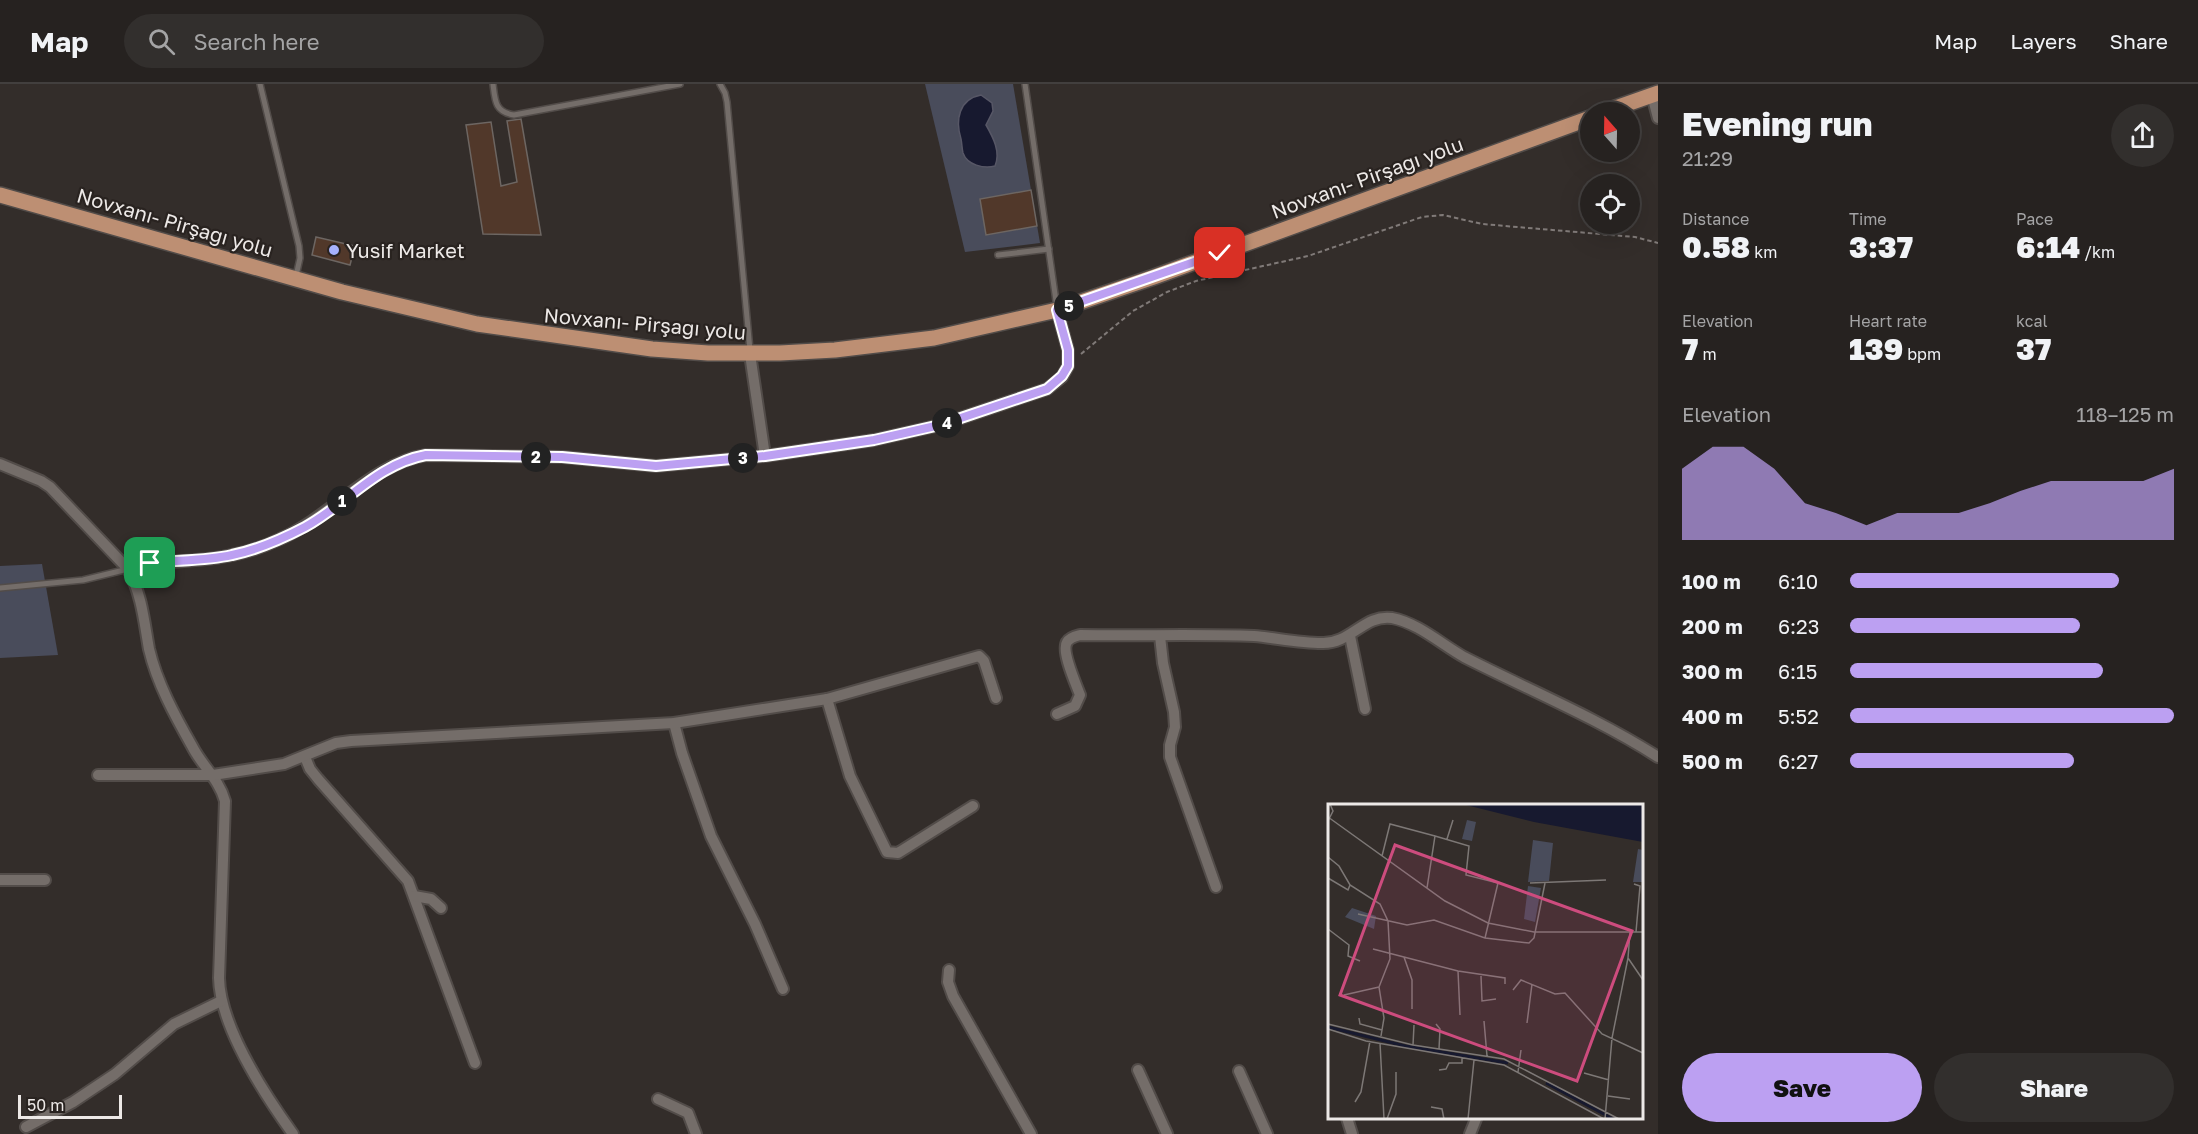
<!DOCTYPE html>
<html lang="en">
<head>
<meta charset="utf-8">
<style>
  :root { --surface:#262220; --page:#322f2d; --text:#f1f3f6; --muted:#a4a4a5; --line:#423f3e; --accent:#bca0f2 }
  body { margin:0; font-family:"Golos Text",sans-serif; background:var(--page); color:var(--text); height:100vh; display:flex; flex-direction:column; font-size:22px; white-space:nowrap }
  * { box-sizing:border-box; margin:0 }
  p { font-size:20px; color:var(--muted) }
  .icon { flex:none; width:33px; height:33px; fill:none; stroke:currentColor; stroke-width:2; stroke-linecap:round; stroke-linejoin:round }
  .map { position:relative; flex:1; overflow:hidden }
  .details { display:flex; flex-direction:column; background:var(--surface); width:540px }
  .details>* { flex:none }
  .needle { width:39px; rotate:340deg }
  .buttons { position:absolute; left:1580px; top:18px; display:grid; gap:12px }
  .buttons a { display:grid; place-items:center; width:60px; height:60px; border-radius:50%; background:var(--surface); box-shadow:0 6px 24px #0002,0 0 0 2px var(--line); font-size:30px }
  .scale { position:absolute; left:18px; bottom:15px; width:104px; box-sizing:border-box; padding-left:6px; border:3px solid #ede9e7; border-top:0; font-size:16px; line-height:21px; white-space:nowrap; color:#ede9e7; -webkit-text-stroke:4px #292320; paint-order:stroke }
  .pin { position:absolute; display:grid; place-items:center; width:51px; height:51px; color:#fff; margin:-26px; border-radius:12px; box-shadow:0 3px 9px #0006 }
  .km { position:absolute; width:30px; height:30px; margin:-15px; border-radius:50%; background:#222; color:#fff; font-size:16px; line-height:30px; text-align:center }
  .round { display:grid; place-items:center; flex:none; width:63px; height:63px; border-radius:32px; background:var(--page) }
  .headline { display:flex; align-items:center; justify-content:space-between; height:102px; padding:0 24px }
  h1 { font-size:33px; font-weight:800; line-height:45px }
  .metrics { display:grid; grid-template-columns:repeat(3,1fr); gap:9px; height:102px; padding:6px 24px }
  .metrics div { display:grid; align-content:center }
  .metrics b { font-size:30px; font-weight:800 }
  .metrics small { font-size:16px; font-weight:400 }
  .metrics p { font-size:16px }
  .chart { height:168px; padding:12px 24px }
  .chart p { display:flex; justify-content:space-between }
  .chart svg { width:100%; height:108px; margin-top:6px; fill:var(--accent); opacity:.7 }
  .primary-button { display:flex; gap:12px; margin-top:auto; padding:12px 24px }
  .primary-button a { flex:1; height:69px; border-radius:36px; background:var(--accent); color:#111; font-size:24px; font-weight:800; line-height:69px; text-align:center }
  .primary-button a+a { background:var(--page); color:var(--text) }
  ul { padding:0 24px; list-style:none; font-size:20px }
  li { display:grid; grid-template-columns:96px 72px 1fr; align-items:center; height:45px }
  li i { height:15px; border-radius:8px; background:var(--accent) }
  header { display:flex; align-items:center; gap:36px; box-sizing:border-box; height:84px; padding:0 30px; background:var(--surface); border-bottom:2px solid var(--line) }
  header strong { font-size:28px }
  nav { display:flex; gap:33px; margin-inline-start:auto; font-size:21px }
  .search { width:420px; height:54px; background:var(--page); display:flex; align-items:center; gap:15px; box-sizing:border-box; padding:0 21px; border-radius:33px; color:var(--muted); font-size:22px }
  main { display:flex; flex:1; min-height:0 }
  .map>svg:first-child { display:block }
  .green { fill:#494c5b }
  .water { fill:#17192f; stroke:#575766; stroke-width:1.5 }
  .building { fill:#51382a; stroke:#6d6662; stroke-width:1.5 }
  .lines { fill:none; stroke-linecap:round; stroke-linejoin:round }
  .lane-casing { stroke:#524c49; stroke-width:8 }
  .street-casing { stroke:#524c49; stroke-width:14 }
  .primary-casing { stroke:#524c49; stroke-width:18 }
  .path { stroke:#807a78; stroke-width:2; stroke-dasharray:4.5 3; stroke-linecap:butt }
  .lane { stroke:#746d69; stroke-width:5 }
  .street { stroke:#746d69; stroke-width:10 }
  .primary { stroke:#bd8f73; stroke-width:15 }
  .route-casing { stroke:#fff; stroke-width:12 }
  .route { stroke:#bca0f2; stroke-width:8 }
  .poi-dot { fill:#a6b1fc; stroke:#292320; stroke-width:2 }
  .labels { text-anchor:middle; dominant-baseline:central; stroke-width:4.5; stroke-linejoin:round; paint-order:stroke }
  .street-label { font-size:20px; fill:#ede9e7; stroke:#292320 }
  .poi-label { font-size:20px; fill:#ede9e7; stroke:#292320; text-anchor:start }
  .inset-river { fill:none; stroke:#17192f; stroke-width:3 }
  .inset-road { fill:none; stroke:#7d7876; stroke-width:1.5 }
  .view { fill:#cd4c7e; fill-opacity:0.15; stroke:#cd4c7e; stroke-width:3 }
  .inset-edge { fill:none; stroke:#ede9e7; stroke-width:3 }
</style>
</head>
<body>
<header>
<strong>Map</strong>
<div class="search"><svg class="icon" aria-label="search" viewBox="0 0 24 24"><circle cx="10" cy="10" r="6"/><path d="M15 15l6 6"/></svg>Search here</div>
<nav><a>Map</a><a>Layers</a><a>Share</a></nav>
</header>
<main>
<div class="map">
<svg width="1658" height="1050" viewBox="0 0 1658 1050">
  <rect width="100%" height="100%" fill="#332d2a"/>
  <g class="green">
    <polygon points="925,0 1013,0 1040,159 965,168"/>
    <polygon points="42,480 58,571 0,574 0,482"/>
  </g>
  <path class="water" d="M981,11L992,19L993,27L986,41C993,53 1001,68 995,82C984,85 967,81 963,69C962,65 962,60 961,55C955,36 959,15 981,11Z"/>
  <g class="building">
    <polygon points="521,35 541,151 483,150 466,41 491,38 501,102 517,98 507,37"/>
    <polygon points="1031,106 1037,142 986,151 980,115"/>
    <polygon points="316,153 355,162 350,181 312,171"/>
  </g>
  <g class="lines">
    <defs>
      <g id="lane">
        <polyline points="260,0 299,162 300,174 296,192"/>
        <path d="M493,0C495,17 495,28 514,31L680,0"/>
        <polyline points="720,0 725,9 727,18 750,266"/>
        <polyline points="1025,0 1057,224"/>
        <polyline points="998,171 1049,165"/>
        <polyline points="0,504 83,496 128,485"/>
      </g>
      <g id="street">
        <polyline points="1652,11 1658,34"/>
        <polyline points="750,270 765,372"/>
        <path d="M0,380L41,397L50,403L128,485C142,511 144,537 149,565C157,599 175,632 192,662C202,682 219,695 225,717L219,894C220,942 265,1011 293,1050"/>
        <path d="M128,485C162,475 198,479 232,471C249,468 265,462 280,455C331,433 371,380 426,371L563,373L656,382L765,372L874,356L940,341L1047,305L1062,293L1068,282V266L1057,226"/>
        <polyline points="1160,552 1163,579 1174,628 1175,643 1170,661 1170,673 1216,803"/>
        <polyline points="1350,552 1365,625"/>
        <polyline points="827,615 850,692 887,768 898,769 973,722"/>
        <path d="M1057,630L1075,622L1080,611C1076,600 1061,567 1067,558C1070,553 1076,552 1080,551C1138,552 1196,550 1254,552C1276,554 1299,559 1322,559C1351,560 1364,530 1392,534C1418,539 1441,560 1464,573C1529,606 1597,634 1658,673"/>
        <polyline points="674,639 682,669 711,752 755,840 783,905"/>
        <polyline points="305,673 310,685 318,695 408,797 475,979"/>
        <polyline points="98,691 213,691 284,680 336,659 351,657 674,639 827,615 979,572 984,577 996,614"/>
        <polyline points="0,796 45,796"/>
        <polyline points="414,812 431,815 441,824"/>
        <polyline points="949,886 948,898 953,912 1031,1050"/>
        <polyline points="1138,986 1167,1050"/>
        <polyline points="1239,987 1267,1050"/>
        <polyline points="658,1015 688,1029 696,1050"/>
        <polyline points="1347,1034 1352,1050"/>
        <polyline points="26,1043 73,1018 115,990 174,940 221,917"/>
        <polyline points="1470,1050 1476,1035"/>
      </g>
      <g id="primary">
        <polyline points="1604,28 1658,9"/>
        <polyline points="0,111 342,208 477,240 652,265 708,269 780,269 835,266 934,254 1057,226 1154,193 1590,34"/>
      </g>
    </defs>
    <use href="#lane" class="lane-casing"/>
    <use href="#street" class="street-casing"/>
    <use href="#primary" class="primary-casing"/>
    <polyline class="path" points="1081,270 1133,227 1167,208 1196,197 1308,172 1422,133 1443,131 1482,140 1635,153 1658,159"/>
    <use href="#lane" class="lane"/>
    <use href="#street" class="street"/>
    <use href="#primary" class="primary"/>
  </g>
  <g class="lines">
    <defs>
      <path id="route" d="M150,479C177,476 206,477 232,471C257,466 282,455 305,443C347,420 377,380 426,371L562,373L656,382L765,372L874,356L940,341L1047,305L1062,292L1068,282V266L1057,226L1220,169"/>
    </defs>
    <use href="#route" class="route-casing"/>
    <use href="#route" class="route"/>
  </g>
  <circle class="poi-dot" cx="334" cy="166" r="6"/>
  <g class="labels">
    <g class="street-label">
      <text transform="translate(1367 93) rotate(-20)">Novxanı- Pirşağı yolu</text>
      <text transform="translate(175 138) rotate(16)">Novxanı- Pirşağı yolu</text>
      <text transform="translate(645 239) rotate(5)">Novxanı- Pirşağı yolu</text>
    </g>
    <g class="poi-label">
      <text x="346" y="166">Yusif Market</text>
    </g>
  </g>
  <g transform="translate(1328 720)">
    <rect width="315" height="315" fill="#332d2a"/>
    <path d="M139,16L148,18L144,37L134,35ZM205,36L225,39L221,77L200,78ZM310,45L315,46L314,78H305ZM200,82L213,84L207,118L196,115ZM24,104L48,112L46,125L17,113Z" fill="#494c5b"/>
    <path d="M134,0H315V38L206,18Z" fill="#17192f"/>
    <path class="inset-river" d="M0,223L77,242L180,259M218,279L285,315"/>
    <path class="inset-road" d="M0,13L117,97L160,119L206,128H315M0,17L5,7L2,0M119,35L125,16M54,52L62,20L107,32M0,53L11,62L22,81L52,100L60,117L62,155L51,183L56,214L53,232M0,74L20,86L22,81M202,79L278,76M306,80L312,82L308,128M99,84L107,32L141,42L138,71L170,79L157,134M30,110L79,121L106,116L157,134L201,139L206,134L217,79M0,125L21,141L20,152L32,157M302,128L300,154L315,176M45,145L130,167L177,174V180M76,153L84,176V205M130,167L132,211M153,172L154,197L168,195M185,186L193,176L227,190L237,189L274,230L315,249M16,191L51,183M31,214L32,220L54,226M156,217L159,252M199,219L204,180M0,220L85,241L176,255L291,315M108,220L112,225L111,245M0,225L38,237L176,261L276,315M52,239L56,315M85,241L86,221M111,266L118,265L121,259H134V253M190,268L193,246M256,269L281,276M280,292L302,295M27,298L33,288L42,237M103,303L114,305L116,315M59,315L68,290V268M140,315L146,256M277,315L284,234L300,154"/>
    <path class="view" d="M67,41L304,127L249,277L12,191Z"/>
    <rect width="315" height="315" class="inset-edge"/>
  </g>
</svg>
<div class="buttons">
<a><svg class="needle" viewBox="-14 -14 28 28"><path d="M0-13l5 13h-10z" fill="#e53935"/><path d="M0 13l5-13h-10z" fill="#a4a4a5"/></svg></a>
<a><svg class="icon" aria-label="locate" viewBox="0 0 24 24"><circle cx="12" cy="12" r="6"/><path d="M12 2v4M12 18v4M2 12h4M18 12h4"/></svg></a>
</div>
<div class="scale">50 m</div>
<div class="pin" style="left:150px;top:479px;background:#1e9e55"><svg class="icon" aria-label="arrive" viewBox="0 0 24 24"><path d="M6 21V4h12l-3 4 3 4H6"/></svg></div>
<div class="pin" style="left:1220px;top:169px;background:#d93025"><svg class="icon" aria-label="check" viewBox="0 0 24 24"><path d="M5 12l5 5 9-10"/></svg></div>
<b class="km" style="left:342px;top:417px">1</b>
<b class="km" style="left:536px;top:373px">2</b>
<b class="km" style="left:743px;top:374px">3</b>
<b class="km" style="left:947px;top:339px">4</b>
<b class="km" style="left:1069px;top:222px">5</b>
</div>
<section class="details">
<div class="headline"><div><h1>Evening run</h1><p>21:29</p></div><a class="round"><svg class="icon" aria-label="share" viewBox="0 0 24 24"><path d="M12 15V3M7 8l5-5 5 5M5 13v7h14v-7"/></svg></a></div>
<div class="metrics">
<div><p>Distance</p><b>0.58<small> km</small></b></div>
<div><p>Time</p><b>3:37</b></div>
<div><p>Pace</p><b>6:14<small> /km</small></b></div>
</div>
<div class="metrics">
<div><p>Elevation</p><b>7<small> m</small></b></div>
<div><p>Heart rate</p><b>139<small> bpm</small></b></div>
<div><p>kcal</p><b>37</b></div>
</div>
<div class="chart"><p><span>Elevation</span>118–125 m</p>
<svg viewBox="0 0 160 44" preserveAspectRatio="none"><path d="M0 44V15L10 6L20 6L30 15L40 29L50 33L60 38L70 33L80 33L90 33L100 29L110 24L120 20L130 20L140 20L150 20L160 15V44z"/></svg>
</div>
<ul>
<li><b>100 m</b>6:10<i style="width:83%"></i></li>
<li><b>200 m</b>6:23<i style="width:71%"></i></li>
<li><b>300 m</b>6:15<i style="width:78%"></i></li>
<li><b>400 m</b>5:52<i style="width:100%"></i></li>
<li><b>500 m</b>6:27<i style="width:69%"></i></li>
</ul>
<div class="primary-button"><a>Save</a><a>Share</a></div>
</section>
</main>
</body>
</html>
